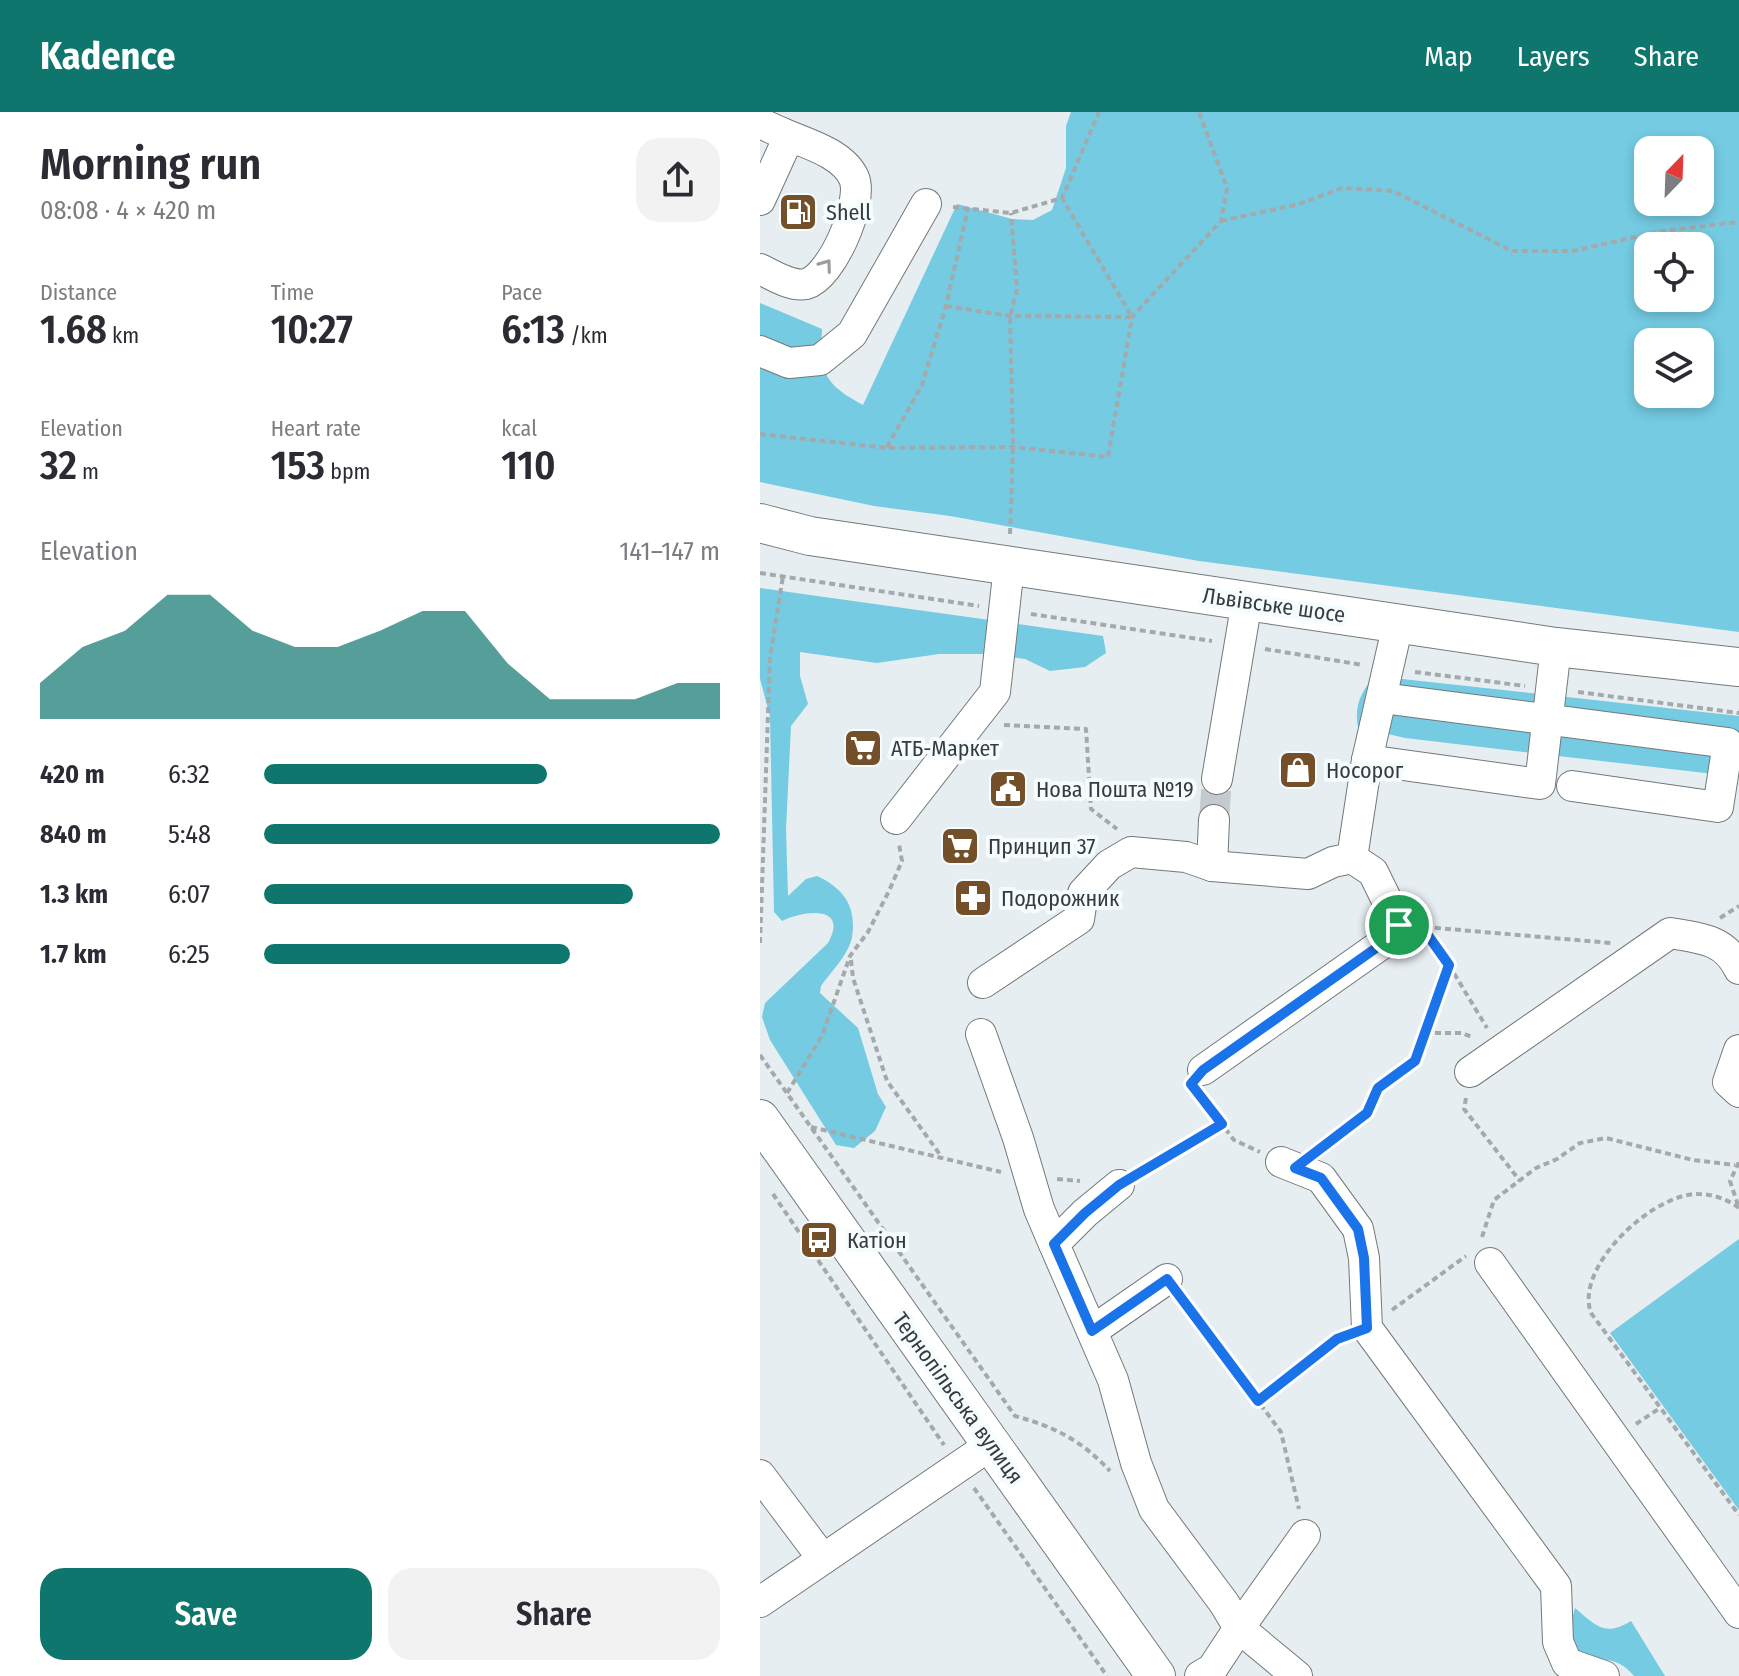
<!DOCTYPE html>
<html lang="en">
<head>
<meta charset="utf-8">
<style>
  :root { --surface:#fff; --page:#f2f2f3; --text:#2b2b33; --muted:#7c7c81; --accent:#0f766e }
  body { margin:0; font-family:"Fira Sans Condensed",sans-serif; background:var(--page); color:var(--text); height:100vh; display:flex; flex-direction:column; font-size:30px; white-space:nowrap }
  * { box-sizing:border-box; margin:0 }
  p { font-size:26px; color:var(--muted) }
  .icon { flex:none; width:44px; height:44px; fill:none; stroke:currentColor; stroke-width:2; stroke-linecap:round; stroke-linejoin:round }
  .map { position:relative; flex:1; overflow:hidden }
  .sheet { display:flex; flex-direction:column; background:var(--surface); width:760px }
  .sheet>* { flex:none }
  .needle { width:52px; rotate:23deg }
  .controls { position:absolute; left:874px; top:24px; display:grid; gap:16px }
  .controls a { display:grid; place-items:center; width:80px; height:80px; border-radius:16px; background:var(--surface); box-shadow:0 4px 12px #0003; font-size:40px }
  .pin { position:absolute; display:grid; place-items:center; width:68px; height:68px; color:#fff; margin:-34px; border:4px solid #fff; border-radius:50%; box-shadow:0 2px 8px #0007 }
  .round { display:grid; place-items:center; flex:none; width:84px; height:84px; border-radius:24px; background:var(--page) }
  .head { display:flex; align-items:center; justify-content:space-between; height:136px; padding:0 40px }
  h1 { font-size:44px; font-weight:600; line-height:60px }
  .metrics { display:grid; grid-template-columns:repeat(3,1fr); gap:12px; height:136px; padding:8px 40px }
  .metrics div { display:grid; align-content:center }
  .metrics b { font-size:40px; font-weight:600 }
  .metrics small { font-size:22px; font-weight:400 }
  .metrics p { font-size:22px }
  .chart { height:224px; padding:16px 40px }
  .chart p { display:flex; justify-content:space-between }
  .chart svg { width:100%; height:144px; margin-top:8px; fill:var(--accent); opacity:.7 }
  .button { display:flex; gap:16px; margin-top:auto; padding:16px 40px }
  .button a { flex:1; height:92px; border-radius:24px; background:var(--accent); color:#fff; font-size:32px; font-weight:600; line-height:92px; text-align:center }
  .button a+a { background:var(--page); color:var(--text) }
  ul { padding:0 40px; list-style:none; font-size:26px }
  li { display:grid; grid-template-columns:128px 96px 1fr; align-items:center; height:60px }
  li i { height:20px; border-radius:10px; background:var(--accent) }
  header { display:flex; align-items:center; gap:48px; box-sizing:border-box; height:112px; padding:0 40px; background:var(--accent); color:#fff }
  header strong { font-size:38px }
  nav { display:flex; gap:44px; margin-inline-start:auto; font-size:28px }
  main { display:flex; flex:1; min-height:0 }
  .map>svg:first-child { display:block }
  .green { fill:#74cbe2; fill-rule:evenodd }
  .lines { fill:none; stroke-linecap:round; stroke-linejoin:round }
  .minor-tunnel { stroke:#c4cacd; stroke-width:30; stroke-dasharray:30 15; stroke-linecap:butt }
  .minor-casing { stroke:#73797b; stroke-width:32 }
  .major-casing { stroke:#73797b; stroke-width:40 }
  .path { stroke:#a4a9ac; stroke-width:4; stroke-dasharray:6 4; stroke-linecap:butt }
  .minor { stroke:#fff; stroke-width:30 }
  .major { stroke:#fff; stroke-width:38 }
  .oneway { stroke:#9c9d9e }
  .route-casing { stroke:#fff; stroke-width:16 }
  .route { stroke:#1a73e8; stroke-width:10 }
  .labels { text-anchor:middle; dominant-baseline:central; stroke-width:8; stroke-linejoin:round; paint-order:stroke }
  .poi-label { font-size:22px; fill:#383b3c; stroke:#f4fcfe; text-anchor:start }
  .street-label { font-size:22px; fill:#383b3c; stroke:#f4fcfe }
</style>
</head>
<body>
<header>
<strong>Kadence</strong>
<nav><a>Map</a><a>Layers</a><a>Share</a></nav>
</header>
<main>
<section class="sheet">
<div class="head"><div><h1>Morning run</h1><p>08:08 · 4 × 420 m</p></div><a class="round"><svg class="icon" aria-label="share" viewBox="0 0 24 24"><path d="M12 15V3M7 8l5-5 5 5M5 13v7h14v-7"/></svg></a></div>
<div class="metrics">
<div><p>Distance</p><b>1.68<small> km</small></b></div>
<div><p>Time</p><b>10:27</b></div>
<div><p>Pace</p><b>6:13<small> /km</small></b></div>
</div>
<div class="metrics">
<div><p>Elevation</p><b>32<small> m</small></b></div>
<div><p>Heart rate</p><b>153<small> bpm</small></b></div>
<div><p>kcal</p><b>110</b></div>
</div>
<div class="chart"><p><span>Elevation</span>141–147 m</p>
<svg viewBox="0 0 160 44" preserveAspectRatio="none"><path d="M0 44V33L10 22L20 17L30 6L40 6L50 17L60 22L70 22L80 17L90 11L100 11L110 27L120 38L130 38L140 38L150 33L160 33V44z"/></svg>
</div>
<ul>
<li><b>420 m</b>6:32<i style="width:62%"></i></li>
<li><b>840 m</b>5:48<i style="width:100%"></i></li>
<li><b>1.3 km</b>6:07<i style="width:81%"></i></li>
<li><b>1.7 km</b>6:25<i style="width:67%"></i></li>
</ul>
<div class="button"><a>Save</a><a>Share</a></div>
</section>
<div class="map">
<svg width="979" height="1564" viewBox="0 0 979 1564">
  <rect width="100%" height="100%" fill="#e7eef1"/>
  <g class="green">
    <path d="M311,0H979V520L439,449L190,404L114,394L0,370V191L62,217C60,261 63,271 103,293L197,92L252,107L273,108L292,98L306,56V14ZM888,38H940V90H888ZM888,134H940V186H888ZM888,230H940V282H888Z"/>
    <path d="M0,476L343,524L346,541L325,555L290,559L265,547L229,542H179L117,551L40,540V564L48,592L31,614L26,717L28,784L46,767L57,764C83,776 97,794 92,825C89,842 71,860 61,874L60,881L98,916L118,982L126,995L115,1019L94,1036L76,1033L10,928L2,905L5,891L68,831C89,793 45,798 22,809L14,800L10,604L0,567Z"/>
    <path d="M615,564L979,604V665L645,626L598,615C594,594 601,579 615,564Z"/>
    <polygon points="979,1127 979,1398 850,1221"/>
    <path d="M815,1496C836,1514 845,1525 871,1509L905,1564H874C856,1542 841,1551 818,1542L809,1517Z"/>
  </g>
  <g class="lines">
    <polyline class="minor-tunnel" points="454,708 457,667"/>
    <defs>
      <g id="minor">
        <polyline points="0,11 22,21 26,31 0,88"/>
        <path d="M0,157C13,163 31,175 46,172C72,165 104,90 94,66C83,41 45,31 22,21"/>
        <polyline points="0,239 29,251 60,248 92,222 166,92"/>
        <polyline points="622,586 968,631 958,695 812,674"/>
        <polyline points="607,648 780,672 796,535"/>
        <polyline points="457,667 487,489"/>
        <polyline points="136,707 235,580 249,454"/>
        <polyline points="452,754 454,708"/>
        <polyline points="223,871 319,807 323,781 349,753 371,740 426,745 452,754 548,762 573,750 592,746 607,648 638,512"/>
        <polyline points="221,922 258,1026 279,1097 294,1132 325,1101 359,1073"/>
        <polyline points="979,938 968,970 979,980"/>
        <polyline points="443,958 636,822 639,813 613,760 592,746"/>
        <path d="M710,960L910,821C940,826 965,827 979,857"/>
        <polyline points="521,1050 561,1066 598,1117 604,1146 607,1216 796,1474 798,1530 807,1551 844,1564"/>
        <polyline points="294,1132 353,1268 376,1351 394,1397 464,1491 479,1516 452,1557 440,1564"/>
        <polyline points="730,1151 979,1501"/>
        <polyline points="332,1219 407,1167"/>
        <polyline points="0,1363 63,1447"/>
        <polyline points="0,1490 232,1332"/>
        <polyline points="537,1564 479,1516 545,1423"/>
      </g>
      <g id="major">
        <polyline points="0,411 50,424 796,535 979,555"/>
        <polyline points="0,1007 396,1564"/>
      </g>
    </defs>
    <use href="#minor" class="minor-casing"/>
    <use href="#major" class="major-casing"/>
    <g class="path">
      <polyline points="193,95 251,101 302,86 339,0"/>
      <polyline points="461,109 539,92 582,76 633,79 752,139 813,139 902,119 979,110"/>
      <polyline points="186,194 250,204 372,205 302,86"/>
      <polyline points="0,322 127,336 253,335 348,345 372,205 461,109 467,76 439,0"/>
      <polyline points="127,335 162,273 186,194 208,96"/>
      <polyline points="250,422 253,335 250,204 257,178 251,101"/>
      <polyline points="0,461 219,494"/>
      <polyline points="271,502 452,529"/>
      <polyline points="505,537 603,553"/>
      <polyline points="655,560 765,574"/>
      <polyline points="818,580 979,601"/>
      <polyline points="244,613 326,617 331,697 357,717"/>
      <polyline points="960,806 979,794"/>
      <polyline points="665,815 851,831"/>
      <polyline points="0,831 10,546 23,464"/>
      <polyline points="91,848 93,866 127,969 181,1044"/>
      <polyline points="689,853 727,916"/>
      <polyline points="665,921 702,921 714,926"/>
      <path d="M0,943L255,1304C295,1315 321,1328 350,1359"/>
      <polyline points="27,981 62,924 90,844 108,820 129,779 142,749 139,732"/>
      <polyline points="441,985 474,1028 500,1040"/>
      <polyline points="706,986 704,997 760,1069"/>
      <polyline points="51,1015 241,1060"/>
      <polyline points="559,1037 607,1001 618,976 655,949 689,853 664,817"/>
      <polyline points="381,1060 462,1012"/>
      <polyline points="297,1067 320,1069"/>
      <polyline points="13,1082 184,1333"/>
      <polyline points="978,1093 970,1069 979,1050"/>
      <path d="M979,1096C967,1087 952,1082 938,1082C894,1081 814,1154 831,1201L979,1403"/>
      <polyline points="722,1125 734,1088 776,1056 797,1047 820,1031 846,1026 933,1048 975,1053"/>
      <polyline points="423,1188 521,1320 539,1397"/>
      <polyline points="632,1198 706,1144"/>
      <polyline points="498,1289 583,1225"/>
      <polyline points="876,1312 900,1296"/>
      <polyline points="214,1376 347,1564"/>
    </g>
    <use href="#minor" class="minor"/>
    <use href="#major" class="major"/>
  </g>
  <defs><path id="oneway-chevron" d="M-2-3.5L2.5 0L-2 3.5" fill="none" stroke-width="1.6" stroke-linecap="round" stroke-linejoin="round" transform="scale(2)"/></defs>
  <use class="oneway" href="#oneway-chevron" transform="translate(66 153) rotate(-54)"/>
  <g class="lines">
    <defs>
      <polygon id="route" points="639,813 662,815 689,853 655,949 618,976 607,1001 535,1056 561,1066 598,1117 604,1146 607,1216 577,1227 498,1289 407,1167 332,1219 294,1132 325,1101 359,1073 462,1012 431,972 443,958 636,822"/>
    </defs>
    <use href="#route" class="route-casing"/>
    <use href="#route" class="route"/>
  </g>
  <defs>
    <symbol id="fuel-square" viewBox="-11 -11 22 22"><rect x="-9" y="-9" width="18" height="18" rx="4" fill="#735029" stroke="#f4fcfe"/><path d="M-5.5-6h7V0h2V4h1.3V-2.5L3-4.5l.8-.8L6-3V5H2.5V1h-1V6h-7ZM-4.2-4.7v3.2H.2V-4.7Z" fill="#fff"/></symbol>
    <symbol id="supermarket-square" viewBox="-11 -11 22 22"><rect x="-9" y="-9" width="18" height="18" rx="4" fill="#735029" stroke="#f4fcfe"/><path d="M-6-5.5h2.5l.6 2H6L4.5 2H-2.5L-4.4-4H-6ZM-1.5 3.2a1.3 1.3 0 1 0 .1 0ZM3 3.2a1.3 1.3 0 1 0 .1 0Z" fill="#fff"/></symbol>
    <symbol id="shop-square" viewBox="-11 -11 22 22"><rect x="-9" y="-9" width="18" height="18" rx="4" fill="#735029" stroke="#f4fcfe"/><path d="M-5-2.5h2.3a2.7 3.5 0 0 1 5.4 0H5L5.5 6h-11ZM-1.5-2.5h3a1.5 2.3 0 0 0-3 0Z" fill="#fff"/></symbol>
    <symbol id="civic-square" viewBox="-11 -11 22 22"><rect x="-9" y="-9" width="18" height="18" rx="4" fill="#735029" stroke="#f4fcfe"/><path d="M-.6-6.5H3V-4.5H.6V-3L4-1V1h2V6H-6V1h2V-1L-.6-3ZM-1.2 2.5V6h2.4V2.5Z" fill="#fff"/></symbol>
    <symbol id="pharmacy-square" viewBox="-11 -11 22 22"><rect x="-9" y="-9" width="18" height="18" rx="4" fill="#735029" stroke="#f4fcfe"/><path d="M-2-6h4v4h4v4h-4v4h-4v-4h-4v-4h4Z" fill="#fff"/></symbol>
    <symbol id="bus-square" viewBox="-11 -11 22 22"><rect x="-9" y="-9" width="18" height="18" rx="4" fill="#735029" stroke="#f4fcfe"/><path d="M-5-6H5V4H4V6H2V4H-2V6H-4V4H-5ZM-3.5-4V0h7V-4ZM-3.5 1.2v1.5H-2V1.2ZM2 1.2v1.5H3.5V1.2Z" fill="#fff"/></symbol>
  </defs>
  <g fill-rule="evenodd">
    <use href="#fuel-square" x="16" y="78" width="44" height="44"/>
    <use href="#supermarket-square" x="81" y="614" width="44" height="44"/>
    <use href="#shop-square" x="516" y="636" width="44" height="44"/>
    <use href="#civic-square" x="226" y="655" width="44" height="44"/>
    <use href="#supermarket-square" x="178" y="712" width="44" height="44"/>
    <use href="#pharmacy-square" x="191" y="764" width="44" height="44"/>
    <use href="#bus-square" x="37" y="1106" width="44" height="44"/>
  </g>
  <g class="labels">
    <g class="poi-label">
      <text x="66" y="100">Shell</text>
      <text x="131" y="636">АТБ-Маркет</text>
      <text x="566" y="658">Носорог</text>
      <text x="276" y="677">Нова Пошта №19</text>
      <text x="228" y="734">Принцип 37</text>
      <text x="241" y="786">Подорожник</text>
      <text x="87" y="1128">Катіон</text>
    </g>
    <g class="street-label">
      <text transform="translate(514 493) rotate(8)">Львівське шосе</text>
      <text transform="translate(198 1286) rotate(54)">Тернопільська вулиця</text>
    </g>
  </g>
</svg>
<div class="controls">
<a><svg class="needle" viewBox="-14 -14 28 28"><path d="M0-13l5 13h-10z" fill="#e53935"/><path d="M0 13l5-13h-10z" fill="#7c7c81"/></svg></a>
<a><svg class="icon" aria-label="locate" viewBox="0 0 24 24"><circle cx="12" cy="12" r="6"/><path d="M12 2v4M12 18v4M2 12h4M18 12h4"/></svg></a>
<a><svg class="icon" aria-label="layers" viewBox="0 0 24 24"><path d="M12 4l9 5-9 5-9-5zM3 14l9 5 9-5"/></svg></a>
</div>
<div class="pin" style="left:639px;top:813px;background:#1e9e55"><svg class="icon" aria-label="arrive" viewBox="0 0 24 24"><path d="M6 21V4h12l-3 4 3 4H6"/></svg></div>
</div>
</main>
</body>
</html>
